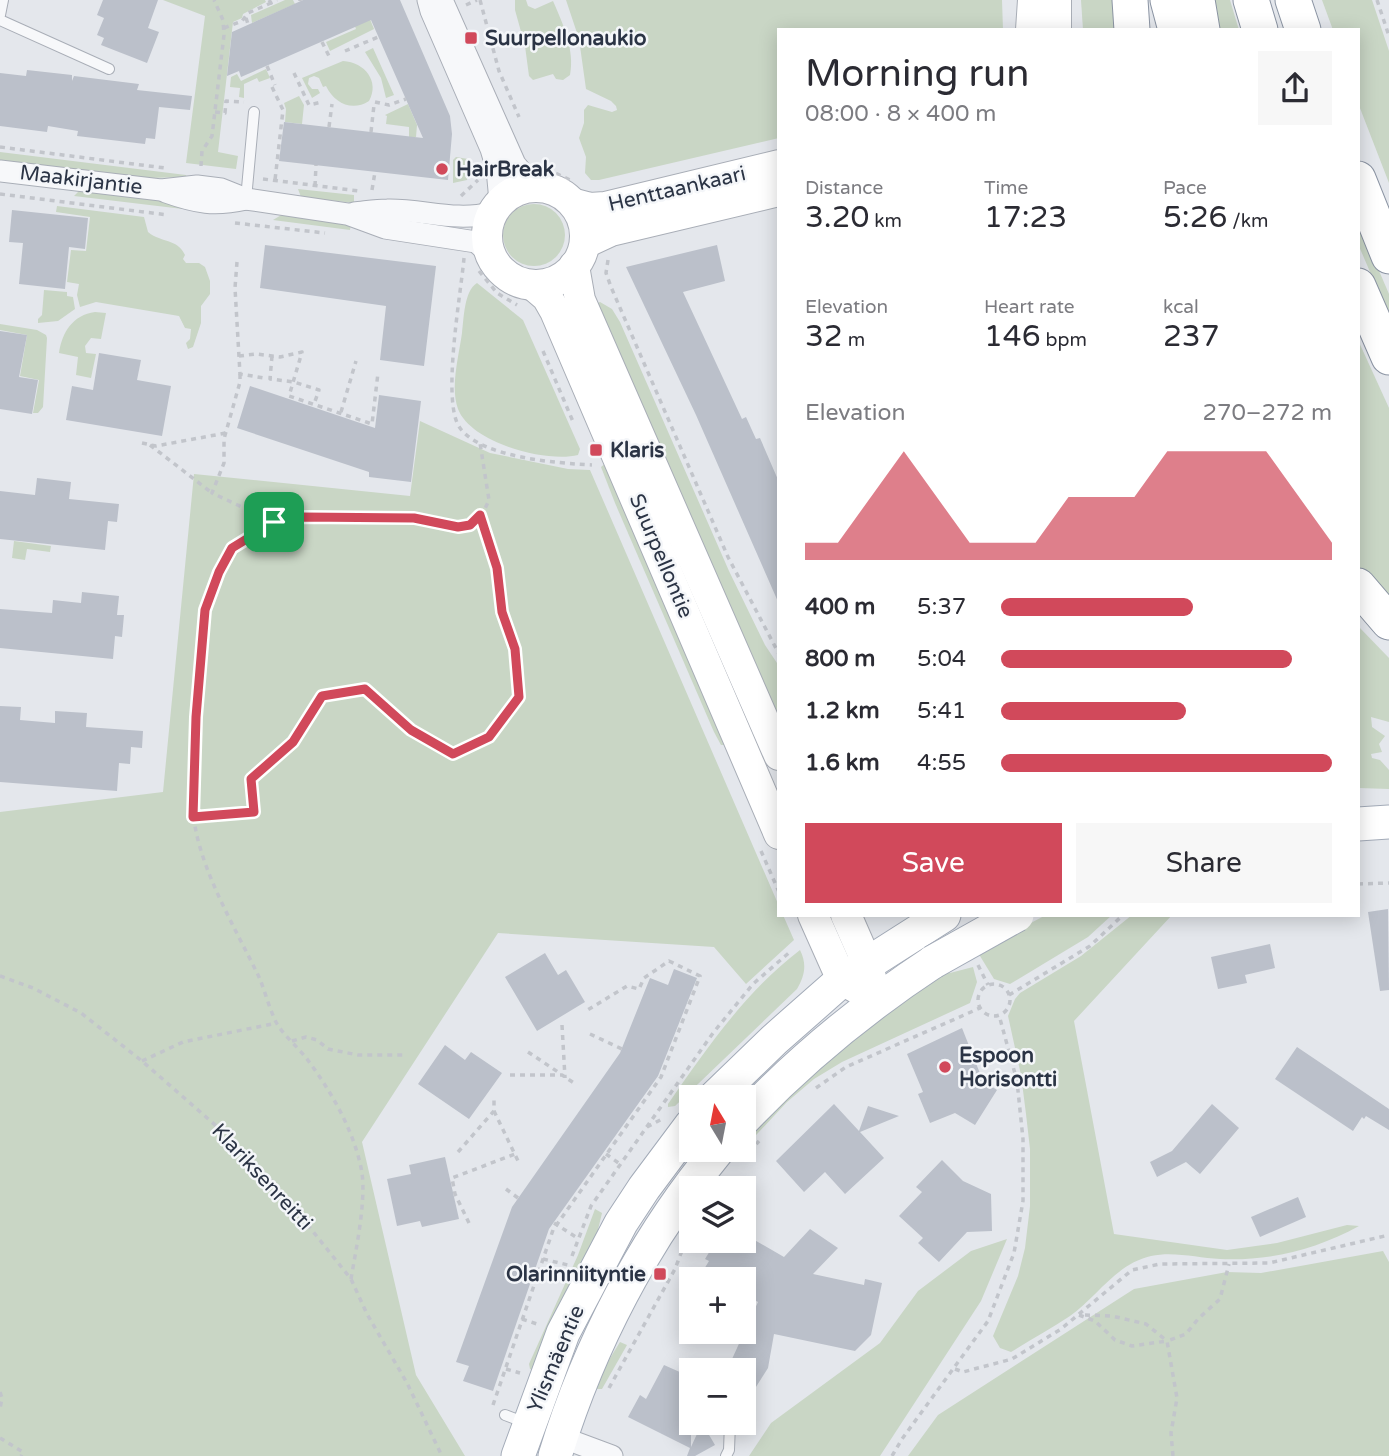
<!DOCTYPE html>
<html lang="en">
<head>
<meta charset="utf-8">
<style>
  :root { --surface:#fff; --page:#f7f7f7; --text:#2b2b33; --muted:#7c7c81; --accent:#d1495b }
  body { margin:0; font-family:"Varela Round",sans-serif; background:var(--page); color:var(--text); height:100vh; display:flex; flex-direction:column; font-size:26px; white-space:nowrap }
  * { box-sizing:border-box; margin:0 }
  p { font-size:23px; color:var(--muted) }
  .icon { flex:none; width:38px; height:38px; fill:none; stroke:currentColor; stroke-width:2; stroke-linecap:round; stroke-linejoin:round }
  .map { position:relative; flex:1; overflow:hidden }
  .drawer { position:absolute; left:777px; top:28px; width:583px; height:889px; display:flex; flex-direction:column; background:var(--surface); border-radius:0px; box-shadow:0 4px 18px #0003 }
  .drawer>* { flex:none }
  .needle { width:46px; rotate:350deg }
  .controls { position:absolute; left:679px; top:1085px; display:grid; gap:14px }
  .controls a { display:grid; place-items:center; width:77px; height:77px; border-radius:0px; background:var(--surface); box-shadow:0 4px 18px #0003; font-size:35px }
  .pin { position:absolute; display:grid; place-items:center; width:60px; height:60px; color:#fff; margin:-30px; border-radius:14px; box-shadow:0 4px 10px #0006 }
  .round { display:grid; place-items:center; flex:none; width:74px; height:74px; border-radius:0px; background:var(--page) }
  .head { display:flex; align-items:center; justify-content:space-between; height:119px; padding:0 28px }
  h1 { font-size:38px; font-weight:600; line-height:52px }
  .metrics { display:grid; grid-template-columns:repeat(3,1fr); gap:10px; height:119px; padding:7px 28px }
  .metrics div { display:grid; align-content:center }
  .metrics b { font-size:30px; font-weight:600 }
  .metrics small { font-size:19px; font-weight:400 }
  .metrics p { font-size:19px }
  .chart { height:196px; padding:14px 28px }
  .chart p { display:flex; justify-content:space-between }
  .chart svg { width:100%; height:126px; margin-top:7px; fill:var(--accent); opacity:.7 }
  .cta { display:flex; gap:14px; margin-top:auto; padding:14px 28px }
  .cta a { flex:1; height:80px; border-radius:0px; background:var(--accent); color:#fff; font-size:28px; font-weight:600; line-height:80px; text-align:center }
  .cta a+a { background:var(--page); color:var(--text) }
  ul { padding:0 28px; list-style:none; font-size:23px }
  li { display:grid; grid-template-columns:112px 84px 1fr; align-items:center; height:52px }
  li i { height:18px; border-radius:9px; background:var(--accent) }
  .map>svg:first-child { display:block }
  .green { fill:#c9d6c5 }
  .building { fill:#bbc0ca }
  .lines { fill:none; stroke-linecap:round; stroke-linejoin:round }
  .service-casing { stroke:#a9aeb7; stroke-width:12 }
  .minor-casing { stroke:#a9aeb7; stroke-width:23 }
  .secondary-casing { stroke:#a9aeb7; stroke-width:32 }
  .primary-casing { stroke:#a3abb8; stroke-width:35 }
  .trunk-casing { stroke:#8b94a3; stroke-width:37 }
  .path { stroke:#c2c5cb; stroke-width:3.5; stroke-dasharray:5 5; stroke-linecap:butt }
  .service { stroke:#f7f8fa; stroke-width:10 }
  .minor { stroke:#f7f8fa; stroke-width:21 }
  .secondary { stroke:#fff; stroke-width:30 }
  .primary { stroke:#fff; stroke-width:33 }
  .trunk { stroke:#fff; stroke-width:35 }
  .primary-bridge-casing { stroke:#a3abb8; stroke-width:35; stroke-linecap:butt }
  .primary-bridge { stroke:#fff; stroke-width:33 }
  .route-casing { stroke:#fff; stroke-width:14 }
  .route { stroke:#d1495b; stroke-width:9 }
  .poi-dot { fill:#d1495b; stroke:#f4f6f9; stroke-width:2.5 }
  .labels { text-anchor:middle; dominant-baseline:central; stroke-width:5; stroke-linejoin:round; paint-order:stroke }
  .poi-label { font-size:21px; font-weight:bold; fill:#2b3445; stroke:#f4f6f9; text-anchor:start }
  .street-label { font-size:21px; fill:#2b3445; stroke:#f4f6f9 }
</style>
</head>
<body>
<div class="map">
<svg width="1389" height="1456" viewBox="0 0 1389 1456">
  <rect width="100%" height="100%" fill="#e4e7ec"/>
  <g class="green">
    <polygon points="163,0 265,0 266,2 243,14 242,18 233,22 218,152 238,156 236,169 186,163 205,16"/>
    <polygon points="285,0 293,0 295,4 252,23 251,15"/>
    <path d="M515,0H526L528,6L535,9L553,1C563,24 575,50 570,75L563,80L556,79L553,74L533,80L529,76L525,46L515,10Z"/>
    <polygon points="566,0 1002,0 1003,30 779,30 779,138 599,180 591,180 585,173 586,157 579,138 584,123 584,110 588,105 612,112 617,110 616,106 611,101 586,89 579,39"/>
    <polygon points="1081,0 1117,0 1118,30 1083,30"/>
    <polygon points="1207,0 1230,0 1239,30 1212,30"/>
    <polygon points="1322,0 1372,0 1389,51 1389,183 1358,103 1358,30 1333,30"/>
    <polygon points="365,7 374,29 330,51 326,42 356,29 350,13"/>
    <polygon points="373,48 394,95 386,98 381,78 365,52"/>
    <path d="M343,61C365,62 380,82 369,101C352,112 334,103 326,86L323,87L319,78L314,76L309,78L308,84L312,89H318L320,93L312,98L302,78Z"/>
    <polygon points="266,69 270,78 259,82 257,78 244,84 244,98 239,97 240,88 230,87 231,77 237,74 241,81"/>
    <polygon points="299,96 304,105 302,124 285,122 286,109 284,103"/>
    <polygon points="408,104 417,125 416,137 409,137 409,127 386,124 387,116 385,115"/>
    <polygon points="0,152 186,175 187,177 148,178 0,160"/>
    <polygon points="456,157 468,159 471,168 467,180 453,183 453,160"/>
    <polygon points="82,188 147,197 183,207 183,209 74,196"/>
    <polygon points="298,189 354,195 354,203 301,197"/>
    <circle cx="534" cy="235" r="31"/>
    <path d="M57,206L144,217L148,232C161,243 177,238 185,255L183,259L186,263H199L205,267L210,281V294L201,306V323L193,347L188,349L186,343L190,339L191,329L185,328L179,316L96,302L80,307L77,295L79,284L67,282L71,250L86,251L90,217L56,212Z"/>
    <polygon points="283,214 351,223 350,230 273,220"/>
    <polygon points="1358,222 1389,294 1389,316 1358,244"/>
    <path d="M477,283L523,320L580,449L578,455C546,463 471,443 458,409C450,387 459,355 462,333C464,318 464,291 477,283Z"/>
    <polygon points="44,290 67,292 67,296 73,297 75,309 58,321 38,323 38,319 42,315"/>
    <polygon points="600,302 612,309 620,322 729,571 765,645 779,666 777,698 779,727 596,304"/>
    <path d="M95,312L106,313L101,339L91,338L85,346L86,353L96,354L91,378L76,375L78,357L59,353C62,332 73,315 95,312Z"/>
    <polygon points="0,324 37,330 46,335 47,338 43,407 38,413 33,413 39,380 20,376 27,335 0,330"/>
    <polygon points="1358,340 1389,408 1389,605 1358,570"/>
    <polygon points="420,421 490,453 568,469 590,470 779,906 779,915 783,915 794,940 746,984 714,947 498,933 362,1142 416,1375 465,1456 0,1456 0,812 163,792 194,474 410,496"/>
    <polygon points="606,463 725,745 721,745 714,732 615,503 601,467"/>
    <polygon points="14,541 51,546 50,552 27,549 25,560 12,558"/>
    <polygon points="1358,626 1389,658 1389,722 1371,717 1372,727 1385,736 1379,744 1382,752 1371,754 1372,758 1380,760 1389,770 1389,789 1358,788"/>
    <polygon points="1046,915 1112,915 1088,937 1010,984 994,979 977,951"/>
    <path d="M1132,915H1172L1074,1021L1114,1234L1227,1250L1277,1243L1347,1225L1359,1226C1315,1250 1270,1261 1220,1259C1198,1258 1174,1251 1151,1256C1116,1264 1098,1296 1070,1316C1051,1329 1030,1340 1011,1352L1000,1348L993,1336L1018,1276L1025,1248L1030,1206V1149L1026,1114L1021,1075L1008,1016L1015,999L1020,993L1081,956Z"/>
    <path d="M800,950C807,964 805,975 797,989L675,1106L668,1107V1104C707,1048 746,991 800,950Z"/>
    <path d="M973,967L977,982L970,1003L842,1062L814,1079L787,1102L744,1148V1137C802,1071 874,1022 944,970L950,973Z"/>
    <polygon points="595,1209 602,1213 596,1238 536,1371 530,1369 529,1364 578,1255"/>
    <polygon points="1007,1239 981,1301 880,1456 749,1456 771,1423 880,1343 918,1291 971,1251"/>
    <polygon points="1383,1251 1389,1262 1389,1456 908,1456 938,1415 1134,1289 1227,1272 1261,1273"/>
    <polygon points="620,1342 627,1345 602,1389 591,1389"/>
  </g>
  <g class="building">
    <polygon points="103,0 158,0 148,28 159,32 147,63 101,45 104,38 97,35 104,18 97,15"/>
    <polygon points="303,0 400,0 450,116 452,134 448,180 279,161 284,122 423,138 371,20 241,77 239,71 227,76 232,32"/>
    <polygon points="27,70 72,75 72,81 74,76 139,84 137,90 192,96 190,110 159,107 155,139 146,138 145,144 77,136 78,131 48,126 47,132 0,126 0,73 26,76"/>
    <polygon points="12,210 88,218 85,249 69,247 65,289 19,284 23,243 9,242"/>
    <polygon points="265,245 436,266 424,366 380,360 386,306 260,288"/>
    <polygon points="717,245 725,281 683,292 742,419 746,417 756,439 760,438 779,482 779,604 696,415 626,267"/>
    <polygon points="0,331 27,335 19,377 38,380 32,414 0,409"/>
    <polygon points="99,353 141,360 137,380 171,386 162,436 66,420 72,386 93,390"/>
    <polygon points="250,386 375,428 379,395 421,401 411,482 369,477 369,472 237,428"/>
    <polygon points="37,478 71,482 69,499 119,504 117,522 108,521 105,550 0,539 0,491 35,495"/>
    <polygon points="82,592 119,596 117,615 124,615 122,637 115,636 113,659 0,648 0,609 52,613 53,600 81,603"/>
    <polygon points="0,706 21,707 20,720 55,723 55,711 87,713 86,727 143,731 142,748 131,747 130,764 119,763 117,791 0,782"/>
    <polygon points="1388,909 1389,990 1380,991 1368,912"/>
    <polygon points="1270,944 1275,968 1245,975 1247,983 1218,989 1211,957"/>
    <polygon points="545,953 558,975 566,970 585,1002 537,1031 505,977"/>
    <polygon points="674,969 697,978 658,1076 549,1229 493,1391 463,1381 469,1366 456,1362 512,1207 620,1053 650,978 668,985"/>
    <polygon points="962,1028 983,1081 997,1090 975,1125 955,1113 930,1123 918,1094 923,1092 907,1054"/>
    <polygon points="445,1045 465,1060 471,1052 502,1073 469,1119 418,1084"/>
    <polygon points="1297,1047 1389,1109 1389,1130 1366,1116 1364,1119 1362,1117 1353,1131 1275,1079"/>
    <polygon points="834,1104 859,1131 868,1106 899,1116 860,1132 884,1158 845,1194 825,1172 804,1192 776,1161"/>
    <polygon points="1212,1104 1239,1128 1200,1174 1186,1162 1157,1177 1150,1162 1172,1151"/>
    <polygon points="445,1157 459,1219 422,1227 420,1221 397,1226 387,1179 411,1174 409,1165"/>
    <polygon points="942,1160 963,1181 991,1194 992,1231 967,1232 939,1262 918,1243 923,1238 899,1216 922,1192 916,1187"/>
    <polygon points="1298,1197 1306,1217 1260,1237 1251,1217"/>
    <polygon points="810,1229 838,1248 813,1274 864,1285 865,1279 882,1283 871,1335 855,1351 774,1334 768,1368 744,1406 744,1370 727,1370 758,1302 744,1294 744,1279 698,1279 709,1261 705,1259 716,1241 744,1241 744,1234 784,1257"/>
    <polygon points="664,1365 691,1377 691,1447 702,1423 715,1445 695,1456 687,1456 690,1448 628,1417 640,1395 646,1399"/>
  </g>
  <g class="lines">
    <defs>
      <g id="service">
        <polyline points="0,15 3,0"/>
        <polyline points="0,20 109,69"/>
        <polyline points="246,199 254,112"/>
        <polyline points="505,1415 526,1423"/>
        <polyline points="726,1456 729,1450 730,1423"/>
      </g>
      <g id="minor">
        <polyline points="428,0 431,11 491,149 497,169 500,201"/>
        <polyline points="442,0 515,164 535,188"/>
        <polyline points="0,171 161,190 197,186 221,189 246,199 347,214 385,228 476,242 490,254"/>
        <path d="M166,192C197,203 214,206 246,199"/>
        <path d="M354,213C365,212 376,210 387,210C422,209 455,222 491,213"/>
        <polyline points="561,1437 612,1456"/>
      </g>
      <g id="secondary">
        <polyline points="1031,30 1033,0"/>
        <polyline points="1056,30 1056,0"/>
        <circle cx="536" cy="236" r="49"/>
        <polyline points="575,204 590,208 605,207 779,165"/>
        <polyline points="585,243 611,231 779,191"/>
        <polyline points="574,266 580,300 779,755"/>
        <polyline points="533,285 547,297 555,311 779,834"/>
        <polyline points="813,915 842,980 876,999"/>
        <polyline points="846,915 867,963 873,985"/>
      </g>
      <g id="primary">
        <polyline points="1358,824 1389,822"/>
        <polyline points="715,1097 774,1040 842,980 944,915"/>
        <path d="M744,1119C801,1059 863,1008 933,962"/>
        <polyline points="518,1456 563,1333 621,1223 644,1188 691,1125"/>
        <path d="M555,1456C589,1345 644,1239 718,1150"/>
      </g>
      <g id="trunk">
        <polyline points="1130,0 1132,30"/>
        <polyline points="1168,0 1176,30"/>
        <polyline points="1197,0 1202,30"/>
        <polyline points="1251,0 1260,30"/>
        <polyline points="1293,0 1303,30"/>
        <polyline points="1358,179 1389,256"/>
        <polyline points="1358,286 1389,357"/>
        <polyline points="1358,586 1389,622"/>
      </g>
    </defs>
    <use href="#service" class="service-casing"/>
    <use href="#minor" class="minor-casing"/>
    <use href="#secondary" class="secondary-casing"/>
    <use href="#primary" class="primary-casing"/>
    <use href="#trunk" class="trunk-casing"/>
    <g class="path">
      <polyline points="269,0 271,3 277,0"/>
      <polyline points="300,0 300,1"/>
      <polyline points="480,0 499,71 519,117"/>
      <polyline points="1377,0 1389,36"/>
      <polyline points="466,5 477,0"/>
      <polyline points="246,18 248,24"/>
      <polyline points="224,28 242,21 248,13 271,3 271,0"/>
      <polyline points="322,42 329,56"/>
      <polyline points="345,51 378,37"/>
      <polyline points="267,66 275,85"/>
      <polyline points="294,73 309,105 322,102"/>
      <polyline points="272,87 283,110 275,180"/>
      <polyline points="375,102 389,105 406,99"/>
      <polyline points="215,112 225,113 226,101 244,102"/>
      <polyline points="329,127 332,104"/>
      <polyline points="371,132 374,105"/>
      <polyline points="0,147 165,168"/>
      <polyline points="201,166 202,151 212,136 224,35 223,20 214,0"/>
      <polyline points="547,169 572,181"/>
      <polyline points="263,179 359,191"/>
      <polyline points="315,186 316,165"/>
      <polyline points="372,190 375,172"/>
      <polyline points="0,194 168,215"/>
      <polyline points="461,196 478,180"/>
      <polyline points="235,223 325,233"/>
      <path d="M464,258C461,293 441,403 460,428C482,458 557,463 592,465"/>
      <polyline points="608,260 606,273 611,287 728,557 779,654"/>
      <polyline points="237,262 235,288 240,374 264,378"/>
      <polyline points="479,271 497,293 517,305"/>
      <polyline points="543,351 574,424"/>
      <polyline points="239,356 256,354 280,357 302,352 289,396 372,424 378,373"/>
      <polyline points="272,356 270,379 294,382 319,390 314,404"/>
      <polyline points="240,374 240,382 224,439 224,463 212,493 274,522"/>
      <polyline points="341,412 356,361"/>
      <polyline points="142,443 156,446 226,433"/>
      <polyline points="150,445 212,493"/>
      <polyline points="193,817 254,812 251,779 293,742 322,696 365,689 411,730 453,754 489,737 519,697 515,649 502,612 497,568 481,516"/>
      <polyline points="761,851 779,892"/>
      <polyline points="1358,884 1389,883"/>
      <polyline points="978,965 988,985"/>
      <polyline points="0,976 33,988 81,1013 142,1061 230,1138 279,1189 351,1279 367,1314 407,1383 442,1456"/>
      <circle cx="994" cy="1000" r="16"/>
      <polyline points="1009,995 1090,946 1123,915"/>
      <polyline points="562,1025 565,1078"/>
      <polyline points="590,1034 622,1049"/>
      <polyline points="292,1041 306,1037 317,1040 328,1049 358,1055 404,1055"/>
      <polyline points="528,1052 561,1074"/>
      <polyline points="142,1061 183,1042 277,1023"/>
      <polyline points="510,1075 562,1075 574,1083"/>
      <polyline points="816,1088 846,1067 980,1008"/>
      <polyline points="494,1111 519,1163"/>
      <polyline points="647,1127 662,1119"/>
      <polyline points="458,1152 494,1111 494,1099"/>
      <polyline points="606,1154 620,1164"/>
      <polyline points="743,1159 759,1141"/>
      <polyline points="506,1189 518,1198"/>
      <polyline points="469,1223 455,1194 452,1178 515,1154"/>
      <polyline points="554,1223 579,1239"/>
      <polyline points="572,1256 591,1206 713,1033 753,984 791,951"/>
      <polyline points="543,1259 568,1265"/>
      <path d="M351,1279C356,1249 366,1203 362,1173C355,1132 331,1091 307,1059C297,1046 283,1035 276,1022C269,1008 265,991 259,977C235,927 193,859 193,804L196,717L206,610L219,572L232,548L276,521L302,517L414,518L458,527L470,525L484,511L489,500L480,443"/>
      <polyline points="1079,1315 1095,1321 1115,1340 1132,1346 1167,1341"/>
      <polyline points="1085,1315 1112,1316 1146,1324 1167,1341"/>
      <polyline points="522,1319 540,1325"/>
      <polyline points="506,1369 520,1373"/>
      <polyline points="955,1369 963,1372 1012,1359 1061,1329 1132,1270 1160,1264 1269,1263 1389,1235"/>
      <polyline points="609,1388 675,1269 686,1240"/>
      <polyline points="0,1392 2,1398 0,1409"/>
      <polyline points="493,1405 553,1230 661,1077 700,976 669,961 644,978 639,989 627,986 586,1011"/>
      <polyline points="0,1438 23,1452 21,1456"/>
      <polyline points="892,1456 902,1439 988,1321 1014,1253 1023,1201 1023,1139 1017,1081 999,1015"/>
      <polyline points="1173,1456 1171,1433 1177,1398 1167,1341 1186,1334 1198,1319 1220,1299 1229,1264"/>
    </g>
    <use href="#service" class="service"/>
    <use href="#minor" class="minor"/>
    <use href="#secondary" class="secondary"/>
    <use href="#primary" class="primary"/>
    <use href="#trunk" class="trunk"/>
    <defs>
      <polyline id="primary-bridge" points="933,962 1017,915"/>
    </defs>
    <use href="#primary-bridge" class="primary-bridge-casing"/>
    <use href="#primary-bridge" class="primary-bridge"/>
  </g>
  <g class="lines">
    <defs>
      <polygon id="route" points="480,515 497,568 502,612 515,649 519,697 489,737 453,754 411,730 365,689 322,696 293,742 251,779 254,812 193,817 196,717 205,610 219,572 232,548 276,521 302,517 414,518 458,527 470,525"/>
    </defs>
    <use href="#route" class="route-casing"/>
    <use href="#route" class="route"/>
  </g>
  <g class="poi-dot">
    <rect x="464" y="31" width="14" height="14" rx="3.5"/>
    <circle cx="442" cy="169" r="7"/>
    <rect x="589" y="443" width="14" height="14" rx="3.5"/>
    <circle cx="945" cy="1067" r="7"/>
    <rect x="653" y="1267" width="14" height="14" rx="3.5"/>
  </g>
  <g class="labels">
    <g class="poi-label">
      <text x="485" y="38">Suurpellonaukio</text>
      <text x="456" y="169">HairBreak</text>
      <text x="610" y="450">Klaris</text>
      <text x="959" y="1055">Espoon<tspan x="959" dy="24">Horisontti</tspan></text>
      <text x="646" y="1274" text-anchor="end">Olarinniityntie</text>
    </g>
    <g class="street-label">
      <text transform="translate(81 180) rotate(7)">Maakirjantie</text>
      <text transform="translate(677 189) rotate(-13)">Henttaankaari</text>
      <text transform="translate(661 556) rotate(67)">Suurpellontie</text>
      <text transform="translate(262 1177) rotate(47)">Klariksenreitti</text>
      <text transform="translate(556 1359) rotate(-67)">Ylismäentie</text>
    </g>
  </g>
</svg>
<div class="controls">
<a><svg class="needle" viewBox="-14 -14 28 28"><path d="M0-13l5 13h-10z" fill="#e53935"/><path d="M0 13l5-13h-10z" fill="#7c7c81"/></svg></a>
<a><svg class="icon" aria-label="layers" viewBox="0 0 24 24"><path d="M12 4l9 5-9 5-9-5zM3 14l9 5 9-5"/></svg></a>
<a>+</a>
<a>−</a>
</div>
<div class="pin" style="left:274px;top:522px;background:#1e9e55"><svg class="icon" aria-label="arrive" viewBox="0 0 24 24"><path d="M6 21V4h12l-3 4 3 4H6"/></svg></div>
<section class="drawer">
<div class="head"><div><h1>Morning run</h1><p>08:00 · 8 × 400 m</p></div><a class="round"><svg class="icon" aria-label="share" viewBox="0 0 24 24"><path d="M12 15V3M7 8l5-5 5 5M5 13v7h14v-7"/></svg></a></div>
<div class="metrics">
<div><p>Distance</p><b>3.20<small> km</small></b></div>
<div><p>Time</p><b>17:23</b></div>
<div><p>Pace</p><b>5:26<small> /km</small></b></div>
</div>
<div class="metrics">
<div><p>Elevation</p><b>32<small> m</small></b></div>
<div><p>Heart rate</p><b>146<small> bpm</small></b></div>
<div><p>kcal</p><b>237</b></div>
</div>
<div class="chart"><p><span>Elevation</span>270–272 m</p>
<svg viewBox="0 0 160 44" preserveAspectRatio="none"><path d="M0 44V38L10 38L20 22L30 6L40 22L50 38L60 38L70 38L80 22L90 22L100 22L110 6L120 6L130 6L140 6L150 22L160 38V44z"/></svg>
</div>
<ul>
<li><b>400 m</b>5:37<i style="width:58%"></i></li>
<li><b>800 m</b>5:04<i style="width:88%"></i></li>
<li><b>1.2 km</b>5:41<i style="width:56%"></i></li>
<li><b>1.6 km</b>4:55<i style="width:100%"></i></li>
</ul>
<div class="cta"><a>Save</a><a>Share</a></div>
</section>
</div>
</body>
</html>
